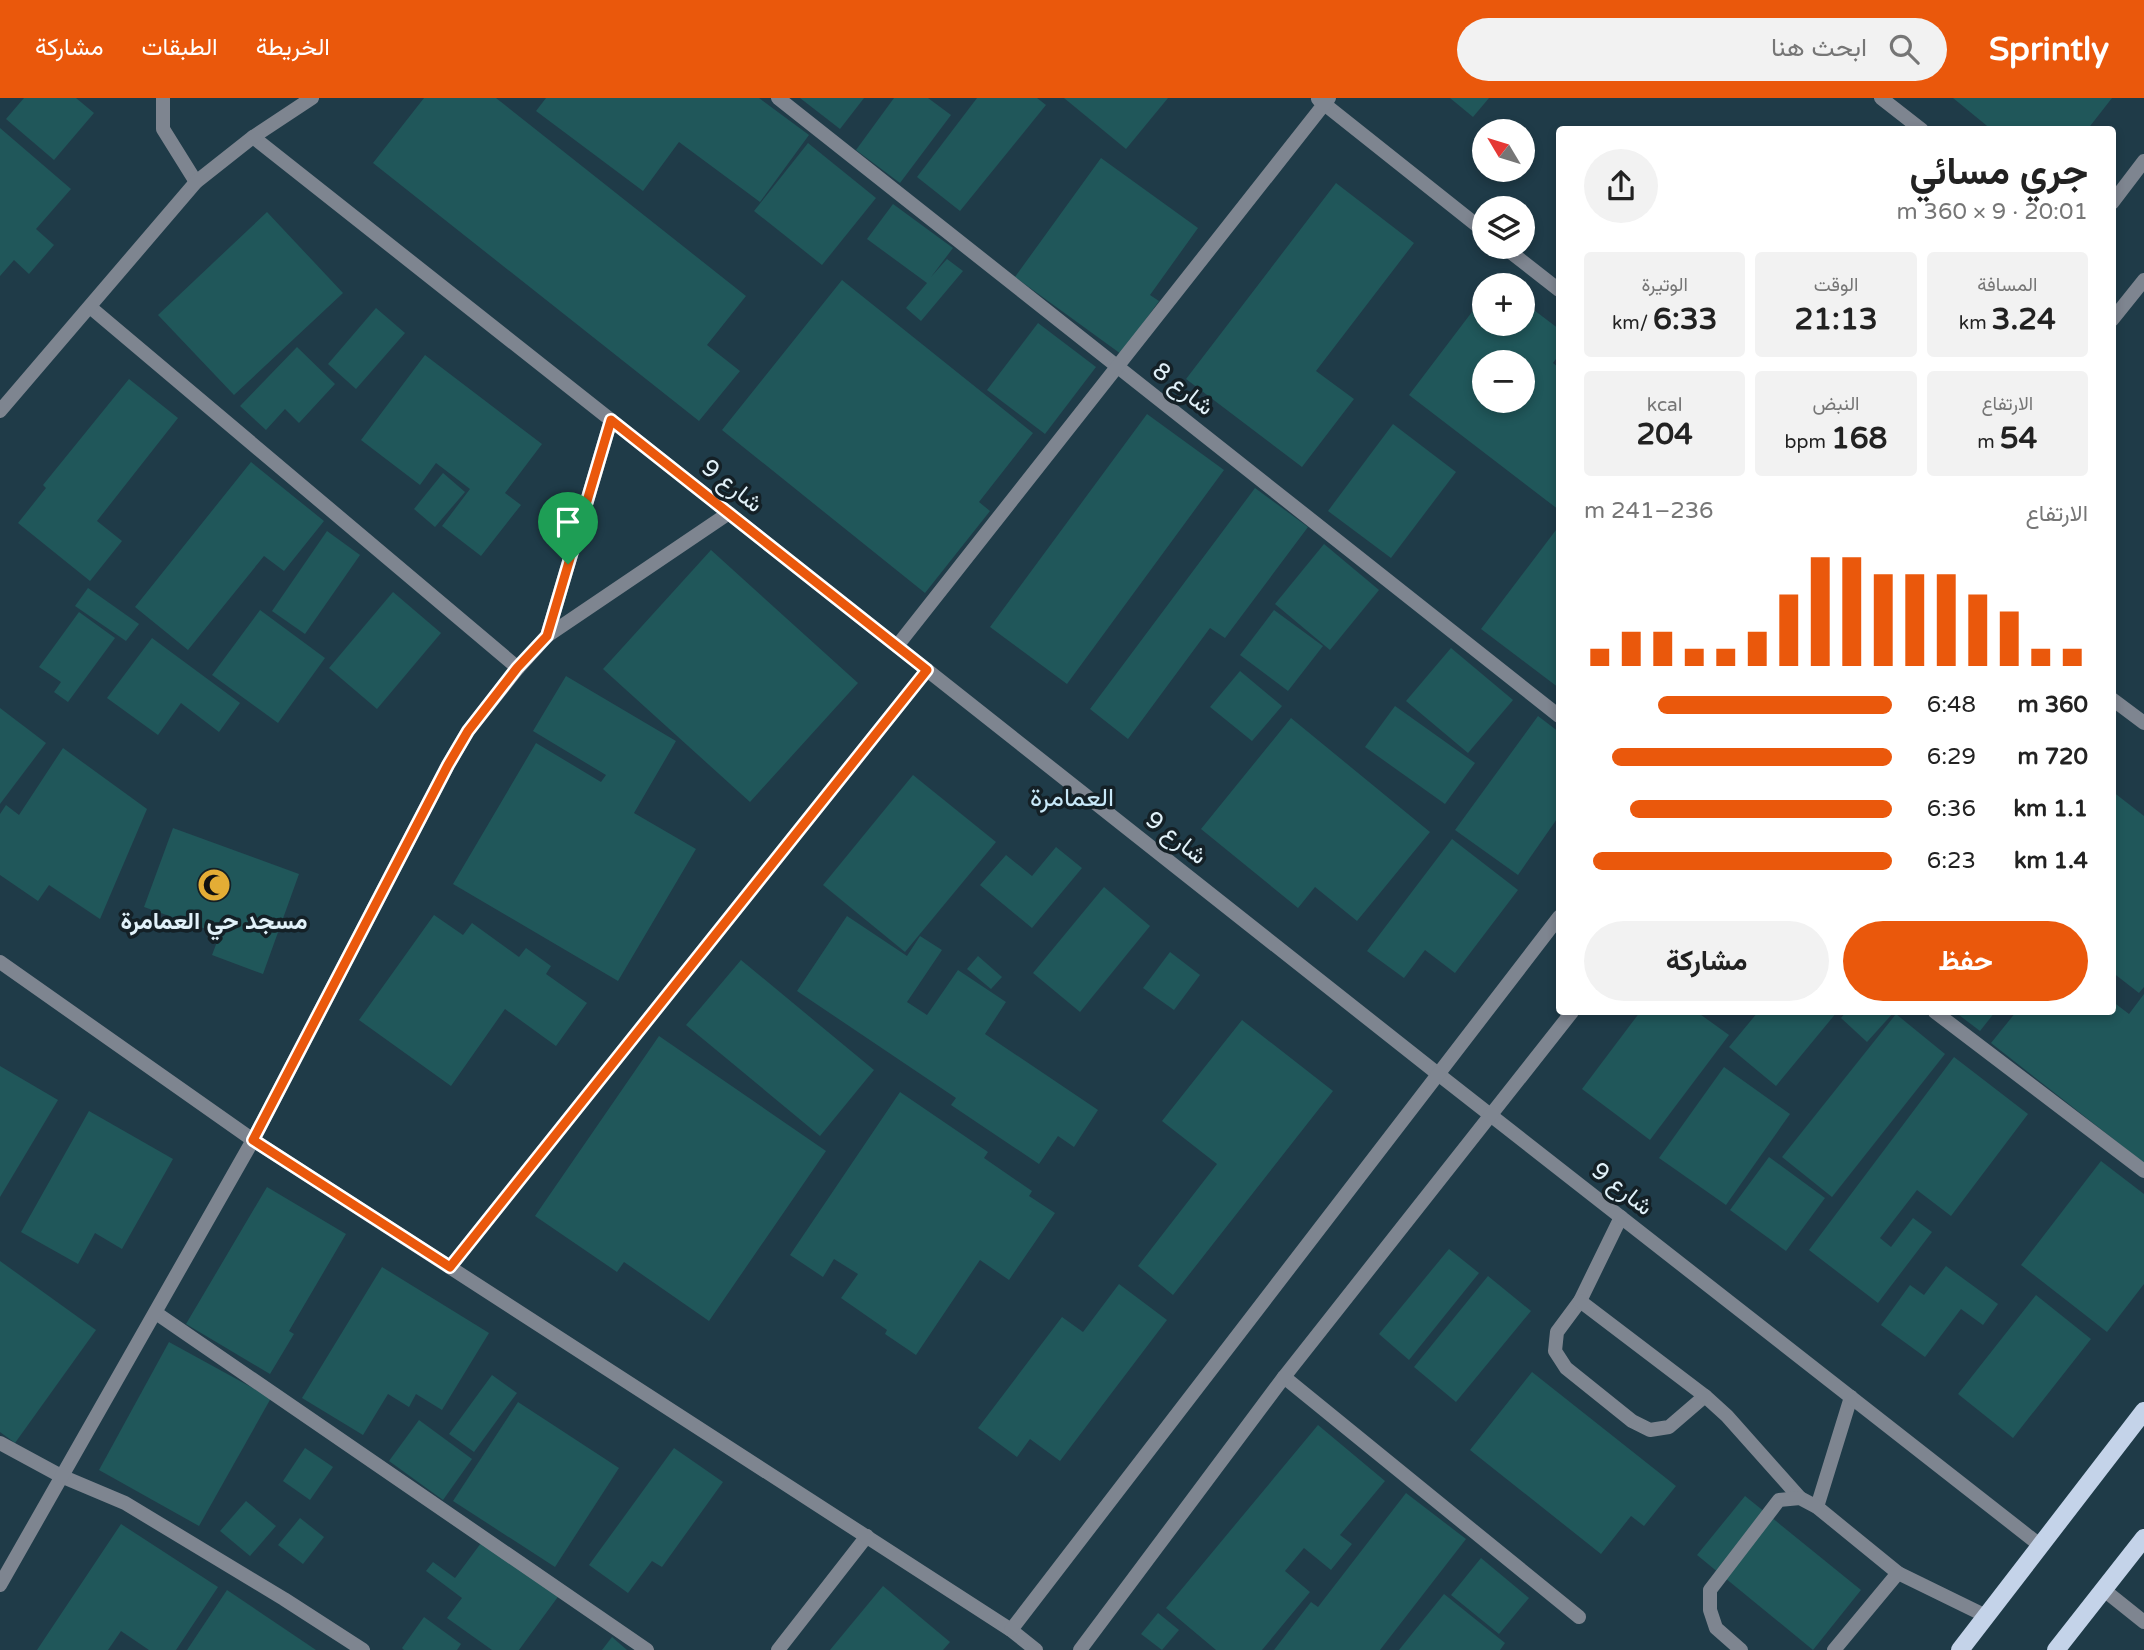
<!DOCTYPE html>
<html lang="ar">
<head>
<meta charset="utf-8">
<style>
  :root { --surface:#fff; --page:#f2f2f2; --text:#222; --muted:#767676; --accent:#ea580c }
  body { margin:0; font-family:"Varela Round",Vazirmatn,sans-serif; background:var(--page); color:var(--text); direction:rtl; height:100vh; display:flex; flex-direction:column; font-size:26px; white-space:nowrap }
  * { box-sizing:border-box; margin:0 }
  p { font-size:23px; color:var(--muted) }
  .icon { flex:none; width:38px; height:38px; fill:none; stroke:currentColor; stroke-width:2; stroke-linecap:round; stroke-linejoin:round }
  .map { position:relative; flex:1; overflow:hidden; direction:ltr }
  .panel { position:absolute; left:1556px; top:28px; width:560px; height:889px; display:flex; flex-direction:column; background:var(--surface); border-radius:7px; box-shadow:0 4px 10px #0003; direction:rtl }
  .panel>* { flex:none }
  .needle { width:46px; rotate:308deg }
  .fabs { position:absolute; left:1472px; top:21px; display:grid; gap:14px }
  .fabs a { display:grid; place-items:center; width:63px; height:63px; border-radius:50%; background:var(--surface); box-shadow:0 4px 10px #0003; font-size:35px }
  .pin { position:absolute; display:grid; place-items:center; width:60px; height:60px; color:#fff; margin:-72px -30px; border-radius:50% 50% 50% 0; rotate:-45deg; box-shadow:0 0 7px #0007 }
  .pin .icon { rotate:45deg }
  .round { display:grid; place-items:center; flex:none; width:74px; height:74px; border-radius:37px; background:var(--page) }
  .head { display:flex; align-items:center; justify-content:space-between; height:119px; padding:0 28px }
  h1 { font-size:38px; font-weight:700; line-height:52px }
  .metrics { display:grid; grid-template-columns:repeat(3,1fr); gap:10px; height:119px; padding:7px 28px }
  .metrics div { display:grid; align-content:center; border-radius:7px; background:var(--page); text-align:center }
  .metrics b { font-size:30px; font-weight:700 }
  .metrics small { font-size:19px; font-weight:400 }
  .metrics p { font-size:19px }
  .chart { height:196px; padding:14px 28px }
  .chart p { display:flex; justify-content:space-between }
  .chart svg { width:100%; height:126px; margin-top:7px; stroke:var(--accent); stroke-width:6 }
  .action { display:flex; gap:14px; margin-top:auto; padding:14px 28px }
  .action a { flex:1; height:80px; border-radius:42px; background:var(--accent); color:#fff; font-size:28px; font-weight:700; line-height:80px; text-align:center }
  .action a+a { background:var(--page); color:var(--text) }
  ul { padding:0 28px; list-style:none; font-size:23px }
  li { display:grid; grid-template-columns:112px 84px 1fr; align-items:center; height:52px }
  li i { height:18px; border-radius:9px; background:var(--accent) }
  header { display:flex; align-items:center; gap:42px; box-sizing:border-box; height:98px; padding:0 35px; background:var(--accent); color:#fff }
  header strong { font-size:33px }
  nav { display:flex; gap:38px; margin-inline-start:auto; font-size:24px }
  .search { width:490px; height:63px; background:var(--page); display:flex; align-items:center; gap:18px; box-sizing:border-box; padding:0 24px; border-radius:38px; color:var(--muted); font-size:26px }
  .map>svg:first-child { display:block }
  .building { fill:#20575a; fill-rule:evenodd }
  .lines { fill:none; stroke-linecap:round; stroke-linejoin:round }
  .service { stroke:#7e8590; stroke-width:14 }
  .minor { stroke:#7e8590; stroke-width:14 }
  .tertiary { stroke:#7e8590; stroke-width:14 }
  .primary { stroke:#c4d3e9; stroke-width:18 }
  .route-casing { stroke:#fff; stroke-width:14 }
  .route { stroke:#ea580c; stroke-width:9 }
  .labels { text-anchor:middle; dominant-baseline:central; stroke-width:7; stroke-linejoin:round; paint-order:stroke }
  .street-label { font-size:24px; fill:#e1f1f9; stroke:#142026 }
  .poi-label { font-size:24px; font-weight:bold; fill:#e1f1f9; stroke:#142026 }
  .neighbourhood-label { font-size:26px; fill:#c8e8f8; stroke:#142026 }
</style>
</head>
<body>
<header>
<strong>Sprintly</strong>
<div class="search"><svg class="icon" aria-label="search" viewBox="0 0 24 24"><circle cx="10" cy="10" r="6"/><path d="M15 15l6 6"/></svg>ابحث هنا</div>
<nav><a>الخريطة</a><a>الطبقات</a><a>مشاركة</a></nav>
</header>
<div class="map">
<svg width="2144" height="1552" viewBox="0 0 2144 1552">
  <rect width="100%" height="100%" fill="#1f3b48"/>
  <g class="building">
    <polygon points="24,0 76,0 94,15 54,62 6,21"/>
    <polygon points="424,0 496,0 746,198 707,247 740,273 699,323 373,65"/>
    <polygon points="546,0 759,0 809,37 760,104 679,44 643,93 536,13"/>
    <polygon points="800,0 864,0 840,31"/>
    <polygon points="894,0 928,0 951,17 900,85 856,52"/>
    <polygon points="977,0 1037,0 1046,7 960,113 917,79"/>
    <polygon points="1064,0 1168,0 1126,51"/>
    <polygon points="1450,0 1489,0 1473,19"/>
    <polygon points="1953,0 2112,0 2087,32 1992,32"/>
    <polygon points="0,30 71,91 36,131 54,147 29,176 14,162 0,178"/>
    <polygon points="808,45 876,100 822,167 754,113"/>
    <polygon points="1101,60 1198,130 1150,197 1159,203 1121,256 1015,179"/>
    <polygon points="1336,85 1414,145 1316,273 1354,301 1302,369 1186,281"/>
    <polygon points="893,106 953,150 931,179 947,161 963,173 921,223 906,210 927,185 867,141"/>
    <polygon points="267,114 343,195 234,297 158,217"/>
    <polygon points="842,182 1033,335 979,404 990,413 925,495 722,332"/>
    <path d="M1484,198V226H1522V203L1559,231V257L1553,265L1559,270V412L1409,297ZM1484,264H1522V303H1484Z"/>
    <polygon points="376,210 405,235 356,291 328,266"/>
    <polygon points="1038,225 1096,269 1045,336 987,292"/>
    <polygon points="297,249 335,286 299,325 285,311 266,332 240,308"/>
    <polygon points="425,257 542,346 505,395 521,407 481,458 442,428 470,391 436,365 420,387 361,342"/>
    <polygon points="129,281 178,320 97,423 122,443 90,483 18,425 46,390 43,387"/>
    <polygon points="1147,316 1224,372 1067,586 990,529"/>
    <polygon points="1393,326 1456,374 1391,460 1328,413"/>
    <polygon points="251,364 324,423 284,473 264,458 188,552 135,509"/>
    <polygon points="443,375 465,394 435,429 414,411"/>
    <polygon points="1255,390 1308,429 1225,540 1210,530 1128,641 1090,611"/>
    <polygon points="1559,428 1559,590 1481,531"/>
    <polygon points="327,433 360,457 305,536 272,513"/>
    <polygon points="1324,446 1379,492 1330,552 1275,506"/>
    <polygon points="711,452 858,585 750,704 603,571"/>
    <polygon points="88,490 139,526 126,543 75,508"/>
    <polygon points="393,494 441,535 377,611 329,570"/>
    <polygon points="260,512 325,560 278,625 212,577"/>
    <polygon points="1274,512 1323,548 1288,593 1240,557"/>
    <polygon points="79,514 115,540 68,604 54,594 61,584 39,569"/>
    <polygon points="152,540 240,605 219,634 181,605 158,637 107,600"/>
    <polygon points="1451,550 1513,602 1468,655 1406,603"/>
    <polygon points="1240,573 1282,608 1252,643 1210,609"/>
    <polygon points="566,578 676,643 634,715 696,751 618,883 453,786 536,645 601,684 606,677 533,633"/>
    <polygon points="1395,608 1475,665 1445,706 1365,649"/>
    <polygon points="0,610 46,645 0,706"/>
    <polygon points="1538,618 1559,634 1559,718 1518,777 1455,732"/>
    <polygon points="1291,620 1430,734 1357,823 1315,789 1298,810 1201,731"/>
    <polygon points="63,650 147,711 100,821 49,787 38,803 0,777 0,716 6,707 19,717"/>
    <polygon points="913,677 996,744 905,854 823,787"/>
    <polygon points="2112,693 2144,718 2144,889 2139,895 2112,874"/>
    <polygon points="173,730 299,776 263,876 212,857 220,836 144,809"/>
    <polygon points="1452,741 1518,792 1455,875 1425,852 1404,880 1367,853"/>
    <polygon points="1056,749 1082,770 1032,830 980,787 1006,757 1032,778"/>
    <polygon points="1104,789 1150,828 1080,914 1033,875"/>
    <polygon points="434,817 463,837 472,825 519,859 526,850 551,868 546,876 587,905 556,948 505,911 451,988 359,922"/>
    <polygon points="847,818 907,858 920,838 942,852 907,904 927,917 958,872 1006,904 985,936 1098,1012 1074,1049 1058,1038 1039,1066 951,1007 956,1000 797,893"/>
    <polygon points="1170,854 1200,877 1174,912 1143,890"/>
    <polygon points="978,858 1002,879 991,891 967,871"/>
    <polygon points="741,862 874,972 820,1038 686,927"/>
    <polygon points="2144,896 2144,1065 1991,945 2016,914 2112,914 2112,903 2129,916"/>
    <polygon points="1640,914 1697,914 1729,937 1650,1042 1582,991"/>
    <polygon points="1758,914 1837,914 1776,988 1729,949"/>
    <polygon points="1846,914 1894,914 1867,944 1841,920"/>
    <polygon points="1955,914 1995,914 1980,933"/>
    <polygon points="1896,916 1945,956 1832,1099 1782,1059"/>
    <polygon points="1242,922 1333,993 1173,1197 1138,1168 1217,1066 1162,1023"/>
    <polygon points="659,938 826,1053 709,1223 624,1164 617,1174 535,1118"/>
    <polygon points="1954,959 2028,1016 1951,1118 1917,1092 1880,1140 1891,1149 1913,1120 1932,1134 1878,1205 1809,1152"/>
    <polygon points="0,968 58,1002 0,1099"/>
    <polygon points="1724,969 1790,1016 1726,1107 1659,1060"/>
    <polygon points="900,994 988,1054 984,1060 1032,1093 1029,1098 1055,1115 1009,1182 980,1162 916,1257 885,1236 887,1232 841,1200 858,1176 834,1161 823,1179 790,1157"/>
    <polygon points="89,1013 173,1061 122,1151 95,1135 78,1166 21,1134"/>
    <polygon points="1769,1059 1825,1100 1786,1153 1730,1112"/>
    <polygon points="2101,1063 2144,1096 2144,1186 2107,1234 2021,1167"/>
    <polygon points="267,1089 346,1136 289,1233 294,1236 270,1276 186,1226"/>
    <polygon points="1449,1151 1479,1175 1409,1262 1379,1236"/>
    <polygon points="0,1163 96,1232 15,1345 0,1334"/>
    <polygon points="1946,1168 1998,1206 1983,1227 1961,1211 1925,1259 1881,1227 1910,1187 1924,1197"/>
    <polygon points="382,1169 489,1235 442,1312 416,1296 409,1309 388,1296 363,1337 302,1300"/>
    <polygon points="1488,1178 1531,1213 1456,1304 1414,1269"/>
    <polygon points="1119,1186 1167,1222 1060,1363 1030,1341 1017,1359 978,1330 1062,1219 1083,1234"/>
    <polygon points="2036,1197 2091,1241 2013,1340 1958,1296"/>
    <polygon points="169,1244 271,1300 199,1428 99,1372"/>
    <polygon points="1532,1274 1676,1388 1644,1428 1631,1418 1601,1456 1470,1352"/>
    <polygon points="492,1277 517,1295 474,1354 449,1336"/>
    <polygon points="518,1304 619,1370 555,1469 453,1403"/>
    <polygon points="419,1322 472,1361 443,1402 389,1363"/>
    <polygon points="1318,1327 1385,1383 1340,1437 1352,1446 1331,1472 1304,1450 1285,1473 1310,1494 1262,1552 1216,1552 1166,1510"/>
    <polygon points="305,1350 333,1369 310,1402 283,1383"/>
    <polygon points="674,1350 723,1384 662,1469 652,1463 628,1495 589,1467"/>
    <polygon points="1406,1395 1466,1441 1380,1552 1274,1552 1311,1504 1318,1509"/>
    <polygon points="1745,1398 1861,1492 1813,1552 1697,1457"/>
    <polygon points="246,1403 276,1428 250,1458 220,1433"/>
    <polygon points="300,1420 324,1439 303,1466 278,1447"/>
    <polygon points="121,1426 218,1489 176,1552 149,1552 121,1533 108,1552 37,1552"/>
    <polygon points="484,1441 560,1496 519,1552 492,1552 447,1520 462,1500 426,1473 433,1464 455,1480"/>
    <polygon points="1481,1460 1529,1500 1499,1536 1451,1497"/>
    <polygon points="883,1488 950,1544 943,1552 830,1552"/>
    <polygon points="227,1492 316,1552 187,1552"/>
    <polygon points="1444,1496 1505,1545 1500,1552 1399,1552"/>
    <polygon points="1158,1515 1179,1532 1162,1552 1141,1536"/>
    <polygon points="424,1519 461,1546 457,1552 404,1552 402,1550"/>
    <polygon points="612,1539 627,1552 602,1552"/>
  </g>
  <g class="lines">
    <g class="service">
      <polyline points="163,0 163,31 196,84"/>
      <polyline points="1621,1119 1580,1203 1557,1234 1555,1253 1566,1270 1632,1323 1650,1332 1669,1329 1705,1298"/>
      <polyline points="1580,1203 1705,1298 1727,1318 1800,1400"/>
      <polyline points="1817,1409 1851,1299"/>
      <polyline points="1741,1552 1716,1530 1710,1512 1710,1492 1779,1402 1800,1400 1817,1409 1898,1475"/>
      <polyline points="1834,1552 1898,1475 1986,1518"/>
    </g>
    <g class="minor">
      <polyline points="778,0 1559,618"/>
      <polyline points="1881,0 1922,32"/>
      <polyline points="1318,1 1484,133"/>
      <polyline points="253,39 1438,976 2041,1448"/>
      <polyline points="1504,149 1559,192"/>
      <polyline points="90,209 518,570"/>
      <polyline points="0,313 196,84 253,39 312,0"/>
      <polyline points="547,538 611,322"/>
      <polyline points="897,548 1329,0"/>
      <polyline points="2112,601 2144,625"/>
      <polyline points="1935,914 2144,1073"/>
      <polyline points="450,1169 927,572"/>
      <polyline points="156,1215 647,1552"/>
      <polyline points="1284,1279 1579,1519"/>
      <polyline points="0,1345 61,1378 125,1405 284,1501 363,1552"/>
      <polyline points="0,1487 253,1042 448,667 468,633 518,570 547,538 729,415"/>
      <polyline points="2104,1492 2144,1524"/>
      <polyline points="778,1552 867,1438"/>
    </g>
    <g class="tertiary">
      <polyline points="2112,105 2144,63"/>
      <polyline points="2112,222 2144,182"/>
      <polyline points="0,864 253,1042 1011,1532 1036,1552"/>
      <polyline points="1011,1532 1559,819"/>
      <polyline points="1080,1552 1284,1279 1572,914"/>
    </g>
    <g class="primary">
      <polyline points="1960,1552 2144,1313"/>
      <polyline points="2056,1552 2144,1440"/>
    </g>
  </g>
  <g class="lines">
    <defs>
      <polygon id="route" points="611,322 927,572 450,1169 253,1042 448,667 468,633 517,570 547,538"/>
    </defs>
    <use href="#route" class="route-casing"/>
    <use href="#route" class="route"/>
  </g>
  <defs>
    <symbol id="mosque-disc" viewBox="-11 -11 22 22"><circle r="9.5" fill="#e4ad35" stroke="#142026"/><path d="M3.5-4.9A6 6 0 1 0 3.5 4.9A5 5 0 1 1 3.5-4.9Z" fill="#111"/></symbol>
  </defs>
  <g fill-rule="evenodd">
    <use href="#mosque-disc" x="195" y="768" width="38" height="38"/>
  </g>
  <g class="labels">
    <g class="street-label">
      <text transform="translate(1183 291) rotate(38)">شارع 8</text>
      <text transform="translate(732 388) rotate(38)">شارع 9</text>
      <text transform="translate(1176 740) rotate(38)">شارع 9</text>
      <text transform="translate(1622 1091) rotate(38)">شارع 9</text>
    </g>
    <g class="poi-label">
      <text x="214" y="823">مسجد حي العمامرة</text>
    </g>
    <g class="neighbourhood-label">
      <text x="1072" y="699">العمامرة</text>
    </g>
  </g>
</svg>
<div class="fabs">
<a><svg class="needle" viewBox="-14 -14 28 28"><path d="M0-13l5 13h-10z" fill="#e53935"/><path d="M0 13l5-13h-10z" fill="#767676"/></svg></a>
<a><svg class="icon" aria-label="layers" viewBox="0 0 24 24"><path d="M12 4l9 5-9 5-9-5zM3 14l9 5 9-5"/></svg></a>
<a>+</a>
<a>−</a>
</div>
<div class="pin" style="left:568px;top:466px;background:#1e9e55"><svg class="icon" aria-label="arrive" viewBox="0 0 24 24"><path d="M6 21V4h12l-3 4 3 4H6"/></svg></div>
<section class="panel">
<div class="head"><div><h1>جري مسائي</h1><p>20:01 · 9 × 360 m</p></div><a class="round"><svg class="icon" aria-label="share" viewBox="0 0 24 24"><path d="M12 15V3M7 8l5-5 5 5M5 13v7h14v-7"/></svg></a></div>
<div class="metrics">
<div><p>المسافة</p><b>3.24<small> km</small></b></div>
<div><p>الوقت</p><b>21:13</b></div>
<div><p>الوتيرة</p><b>6:33<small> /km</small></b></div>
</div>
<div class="metrics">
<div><p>الارتفاع</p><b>54<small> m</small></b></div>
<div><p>النبض</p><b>168<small> bpm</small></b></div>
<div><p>kcal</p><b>204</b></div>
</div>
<div class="chart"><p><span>الارتفاع</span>236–241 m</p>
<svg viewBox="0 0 160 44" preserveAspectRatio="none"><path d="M5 44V38M15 44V32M25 44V32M35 44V38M45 44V38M55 44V32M65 44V19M75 44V6M85 44V6M95 44V12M105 44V12M115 44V12M125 44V19M135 44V25M145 44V38M155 44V38"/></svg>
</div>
<ul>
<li><b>360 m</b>6:48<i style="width:76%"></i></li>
<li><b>720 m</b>6:29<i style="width:91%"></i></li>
<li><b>1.1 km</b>6:36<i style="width:85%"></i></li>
<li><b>1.4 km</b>6:23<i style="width:97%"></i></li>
</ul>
<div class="action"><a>حفظ</a><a>مشاركة</a></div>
</section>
</div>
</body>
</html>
